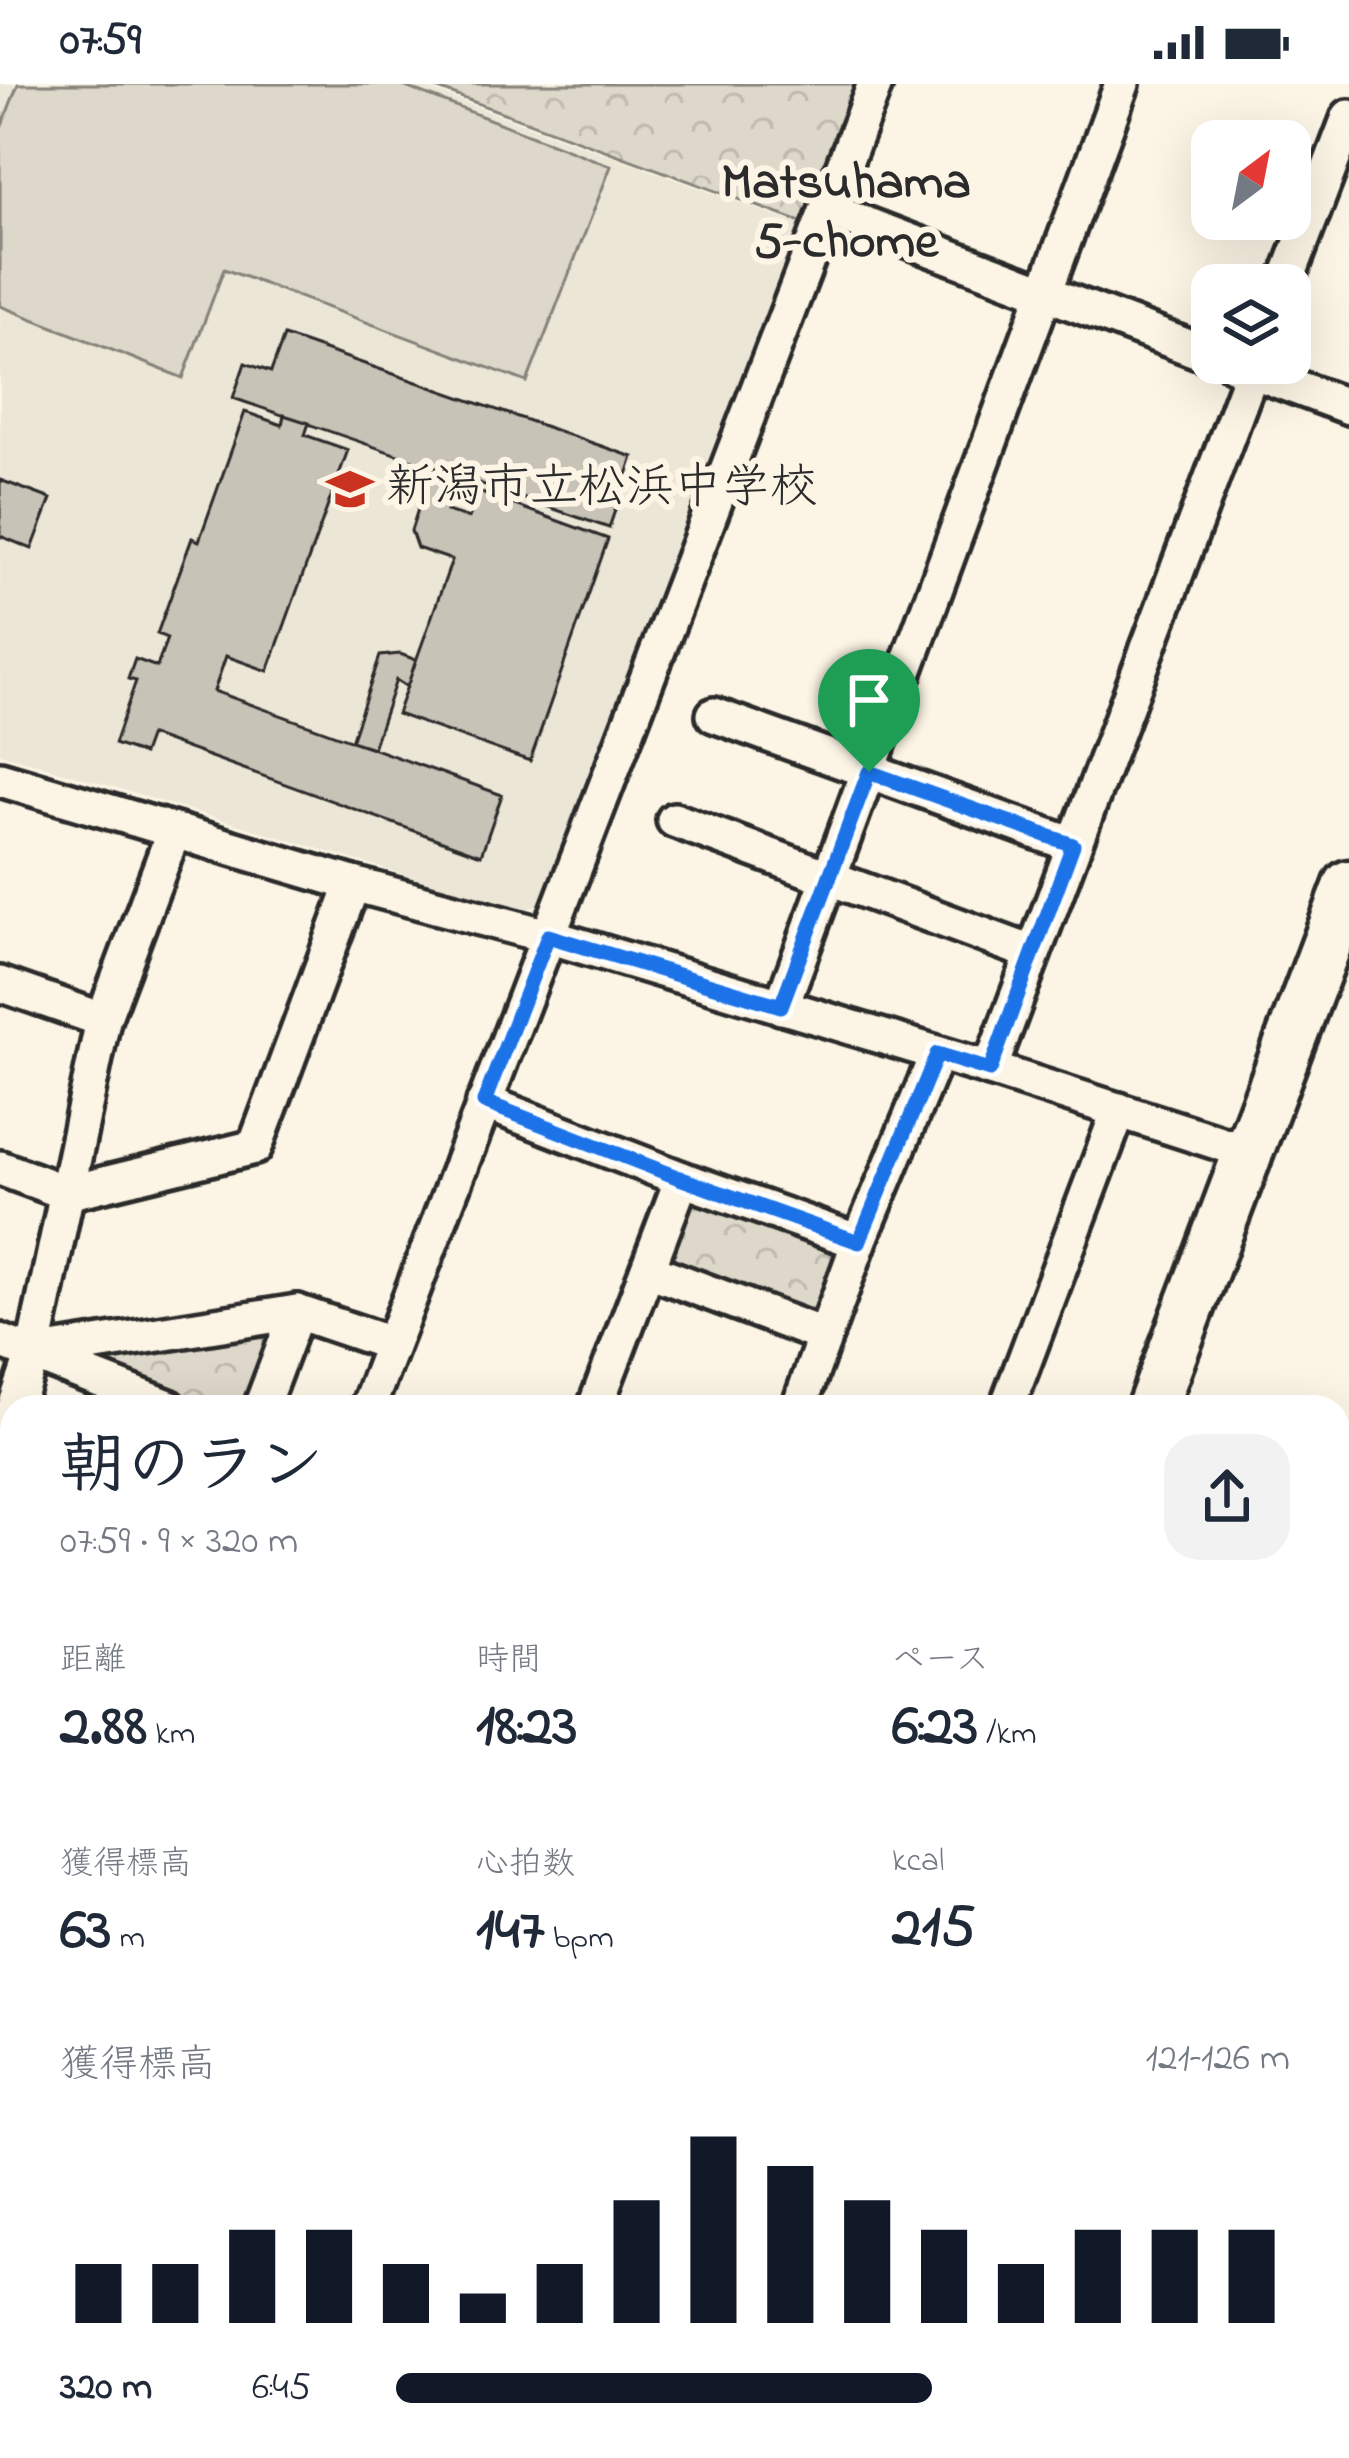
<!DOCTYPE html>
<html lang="ja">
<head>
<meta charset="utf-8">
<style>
  :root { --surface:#fff; --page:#f2f2f3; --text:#1f2937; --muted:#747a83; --accent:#111827 }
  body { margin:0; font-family:"Indie Flower","Klee One",sans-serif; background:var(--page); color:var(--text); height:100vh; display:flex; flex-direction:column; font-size:45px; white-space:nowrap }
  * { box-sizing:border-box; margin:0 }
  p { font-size:39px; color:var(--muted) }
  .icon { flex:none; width:66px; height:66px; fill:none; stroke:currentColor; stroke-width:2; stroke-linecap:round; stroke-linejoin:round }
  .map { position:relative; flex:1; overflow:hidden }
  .drawer { position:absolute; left:0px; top:1311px; width:1350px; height:1065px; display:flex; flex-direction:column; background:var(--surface); border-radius:36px 36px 0 0; box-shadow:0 12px 48px #0002 }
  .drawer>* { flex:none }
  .needle { width:78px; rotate:32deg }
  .tools { position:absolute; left:1191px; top:36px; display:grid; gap:24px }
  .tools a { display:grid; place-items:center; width:120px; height:120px; border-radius:24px; background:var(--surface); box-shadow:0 12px 48px #0002; font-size:60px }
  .pin { position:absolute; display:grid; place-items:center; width:102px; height:102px; color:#fff; margin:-123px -51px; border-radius:50% 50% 50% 0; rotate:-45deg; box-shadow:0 0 12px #0007 }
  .pin .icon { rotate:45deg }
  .round { display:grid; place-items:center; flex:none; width:126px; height:126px; border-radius:36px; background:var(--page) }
  .overview { display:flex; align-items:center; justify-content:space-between; height:204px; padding:0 60px }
  h1 { font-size:66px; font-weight:700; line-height:90px }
  .stats { display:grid; grid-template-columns:repeat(3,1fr); gap:18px; height:204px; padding:12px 60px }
  .stats div { display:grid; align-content:center }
  .stats b { font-size:60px; font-weight:700 }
  .stats small { font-size:33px; font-weight:400 }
  .stats p { font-size:33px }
  .chart { height:336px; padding:24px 60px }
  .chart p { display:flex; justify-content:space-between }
  .chart svg { width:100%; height:216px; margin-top:12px; stroke:var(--accent); stroke-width:6 }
  ul { padding:0 60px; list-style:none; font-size:39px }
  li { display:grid; grid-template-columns:192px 144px 1fr; align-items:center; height:90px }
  li i { height:30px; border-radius:15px; background:var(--accent) }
  .status { display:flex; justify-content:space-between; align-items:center; height:84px; padding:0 60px; background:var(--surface); direction:ltr }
  .status svg { height:33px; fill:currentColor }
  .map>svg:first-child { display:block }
  .built { fill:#ece6d7 }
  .grass { fill:#ded8ca; stroke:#84827a; stroke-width:3 }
  .forest { fill:url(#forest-crowns); stroke:#84827a; stroke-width:3 }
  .water { fill:url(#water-ripples); stroke:#7d7b74; stroke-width:3 }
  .building { fill:#c8c3b7; stroke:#2b2b2b; stroke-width:3 }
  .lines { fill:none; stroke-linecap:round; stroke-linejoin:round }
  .street-casing { stroke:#2b2b2b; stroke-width:42 }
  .secondary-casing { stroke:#2b2b2b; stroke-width:57 }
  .street { stroke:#fcf5e5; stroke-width:33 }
  .secondary { stroke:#fcf5e5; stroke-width:48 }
  .route-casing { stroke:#fff; stroke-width:24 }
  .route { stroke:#1a73e8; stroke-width:15 }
  .labels { text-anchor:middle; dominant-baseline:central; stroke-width:12; stroke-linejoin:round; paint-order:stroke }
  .poi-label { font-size:48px; fill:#2b2b2b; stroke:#fcf5e5; text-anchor:start }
  .neighbourhood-label { font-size:51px; font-weight:bold; fill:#2b2b2b; stroke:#fcf5e5 }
</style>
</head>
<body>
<div class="status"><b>07:59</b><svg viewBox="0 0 49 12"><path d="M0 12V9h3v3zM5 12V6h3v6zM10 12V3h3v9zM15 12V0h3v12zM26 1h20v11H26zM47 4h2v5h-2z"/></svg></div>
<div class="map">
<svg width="1349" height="2374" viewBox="0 0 1349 2374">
  <defs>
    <pattern id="forest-crowns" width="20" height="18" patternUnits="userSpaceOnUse" patternTransform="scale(3)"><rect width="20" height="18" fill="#ded8ca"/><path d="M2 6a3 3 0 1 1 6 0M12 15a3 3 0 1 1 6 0" fill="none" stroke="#bfbaae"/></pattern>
    <pattern id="water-ripples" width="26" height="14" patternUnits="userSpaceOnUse" patternTransform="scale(3)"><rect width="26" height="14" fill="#b4b0a5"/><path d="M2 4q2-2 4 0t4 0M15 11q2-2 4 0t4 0" fill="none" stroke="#938f87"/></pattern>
  </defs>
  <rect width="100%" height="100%" fill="#fcf5e5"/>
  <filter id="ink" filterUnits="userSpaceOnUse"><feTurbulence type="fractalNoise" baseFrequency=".00833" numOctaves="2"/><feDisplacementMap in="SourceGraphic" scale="24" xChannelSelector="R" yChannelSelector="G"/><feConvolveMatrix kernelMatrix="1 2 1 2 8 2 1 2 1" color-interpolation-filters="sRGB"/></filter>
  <g filter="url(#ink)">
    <polygon class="built" points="0,0 415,0 800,141 544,820 521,826 0,669"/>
    <polygon class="grass" points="18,0 398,0 611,82 527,298 224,185 183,294 0,222 0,47"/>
    <g class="forest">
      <polygon points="425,0 855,0 803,139"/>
      <polygon points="696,1109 841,1164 823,1237 666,1185 685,1114"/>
      <polygon points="273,1242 278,1250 250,1323 203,1323 87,1280 92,1269"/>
    </g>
    <polygon class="water" points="1349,1498 1349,2364 1345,2374 1048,2374 1051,2364 1338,2364 1338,1530"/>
    <g class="building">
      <polygon points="284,252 633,373 609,444 233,314 245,279 271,288"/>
      <polygon points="245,328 282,341 284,331 309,339 305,351 348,366 268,587 226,572 214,607 502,711 481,771 150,651 143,670 114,660 136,597 128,595 135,575 157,583 167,554 157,550 192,454 199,457"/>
      <polygon points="432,381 460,391 447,427 469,434 479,408 608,455 530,677 397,630 452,476 417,464 411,447"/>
      <polygon points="0,396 51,415 32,465 0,452"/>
      <polygon points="400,570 416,576 407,603 396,596 373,664 351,657 380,572"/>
    </g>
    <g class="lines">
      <defs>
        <g id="street">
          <polyline points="828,126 1212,272"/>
          <polyline points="1285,201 1349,33"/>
          <polyline points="1233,280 1349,323"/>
          <polyline points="714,631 1073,761"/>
          <polyline points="0,695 353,800 548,852 990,985 1248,1068"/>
          <polyline points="674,736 1032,869"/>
          <polyline points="0,900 103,936"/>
          <polyline points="781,923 1122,0"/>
          <polyline points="990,985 1255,279"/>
          <polyline points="484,1018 682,1095 859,1158"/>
          <polyline points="0,1084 67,1109 255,1063 353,800"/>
          <polyline points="649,1186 825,1252"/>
          <polyline points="0,1257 169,1323"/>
          <polyline points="33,1270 297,1228 391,1260"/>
          <polyline points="15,1323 33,1270 103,936 174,747"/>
          <polyline points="261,1323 297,1228"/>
          <polyline points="368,1323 875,0"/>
          <polyline points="595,1323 682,1095"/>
          <polyline points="799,1323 859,1158 937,970"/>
          <polyline points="1007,1323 1119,1026"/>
          <polyline points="0,1368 12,1332"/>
          <polyline points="0,1442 12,1447"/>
          <polyline points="0,1571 12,1575"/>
          <polyline points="0,2159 12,2164"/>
          <polyline points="0,2300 12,2269"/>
          <polyline points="244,2374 247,2364"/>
          <polyline points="519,2374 522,2364"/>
        </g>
        <g id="secondary">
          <polyline points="1152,1323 1349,801"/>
          <polyline points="785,2374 788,2364"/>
        </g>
      </defs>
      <use href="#street" class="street-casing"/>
      <use href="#secondary" class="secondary-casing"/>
      <use href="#street" class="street"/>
      <use href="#secondary" class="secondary"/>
    </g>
  </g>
  <g class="lines" filter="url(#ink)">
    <defs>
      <polygon id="route" points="869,688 1073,761 990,986 937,970 859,1158 682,1095 484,1018 548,852 781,922"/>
    </defs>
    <use href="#route" class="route-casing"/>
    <use href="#route" class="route"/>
  </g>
  <defs>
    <symbol id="school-bare" viewBox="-9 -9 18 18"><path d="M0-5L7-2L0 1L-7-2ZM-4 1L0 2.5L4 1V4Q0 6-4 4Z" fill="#c8321e" stroke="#fcf5e5" stroke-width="2.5" paint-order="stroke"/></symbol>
  </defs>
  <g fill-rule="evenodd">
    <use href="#school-bare" x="317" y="372" width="66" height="66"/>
  </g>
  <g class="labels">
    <g class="poi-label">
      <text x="386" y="405">新潟市立松浜中学校</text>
    </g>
    <g class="neighbourhood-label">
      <text x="846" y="100">Matsuhama<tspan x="846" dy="59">5-chome</tspan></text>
    </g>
  </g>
</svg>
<div class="tools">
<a><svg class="needle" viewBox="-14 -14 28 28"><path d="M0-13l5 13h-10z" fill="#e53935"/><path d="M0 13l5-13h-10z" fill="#747a83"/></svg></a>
<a><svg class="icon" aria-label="layers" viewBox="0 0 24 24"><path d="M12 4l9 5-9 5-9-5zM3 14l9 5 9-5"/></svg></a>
</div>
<div class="pin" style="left:869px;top:688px;background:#1e9e55"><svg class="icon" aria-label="arrive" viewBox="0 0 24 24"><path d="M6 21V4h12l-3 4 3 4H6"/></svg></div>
<section class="drawer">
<div class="overview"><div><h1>朝のラン</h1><p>07:59 · 9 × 320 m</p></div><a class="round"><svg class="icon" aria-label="share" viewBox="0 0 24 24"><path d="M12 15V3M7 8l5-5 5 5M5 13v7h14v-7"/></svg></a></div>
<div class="stats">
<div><p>距離</p><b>2.88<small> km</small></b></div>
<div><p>時間</p><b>18:23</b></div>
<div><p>ペース</p><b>6:23<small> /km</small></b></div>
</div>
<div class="stats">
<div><p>獲得標高</p><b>63<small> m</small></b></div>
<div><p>心拍数</p><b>147<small> bpm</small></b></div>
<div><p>kcal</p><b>215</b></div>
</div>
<div class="chart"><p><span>獲得標高</span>121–126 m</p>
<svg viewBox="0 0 160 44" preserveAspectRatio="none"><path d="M5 44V32M15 44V32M25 44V25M35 44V25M45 44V32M55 44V38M65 44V32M75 44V19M85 44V6M95 44V12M105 44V19M115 44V25M125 44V32M135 44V25M145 44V25M155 44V25"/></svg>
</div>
<ul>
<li><b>320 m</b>6:45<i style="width:60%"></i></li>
</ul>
</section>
</div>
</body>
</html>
